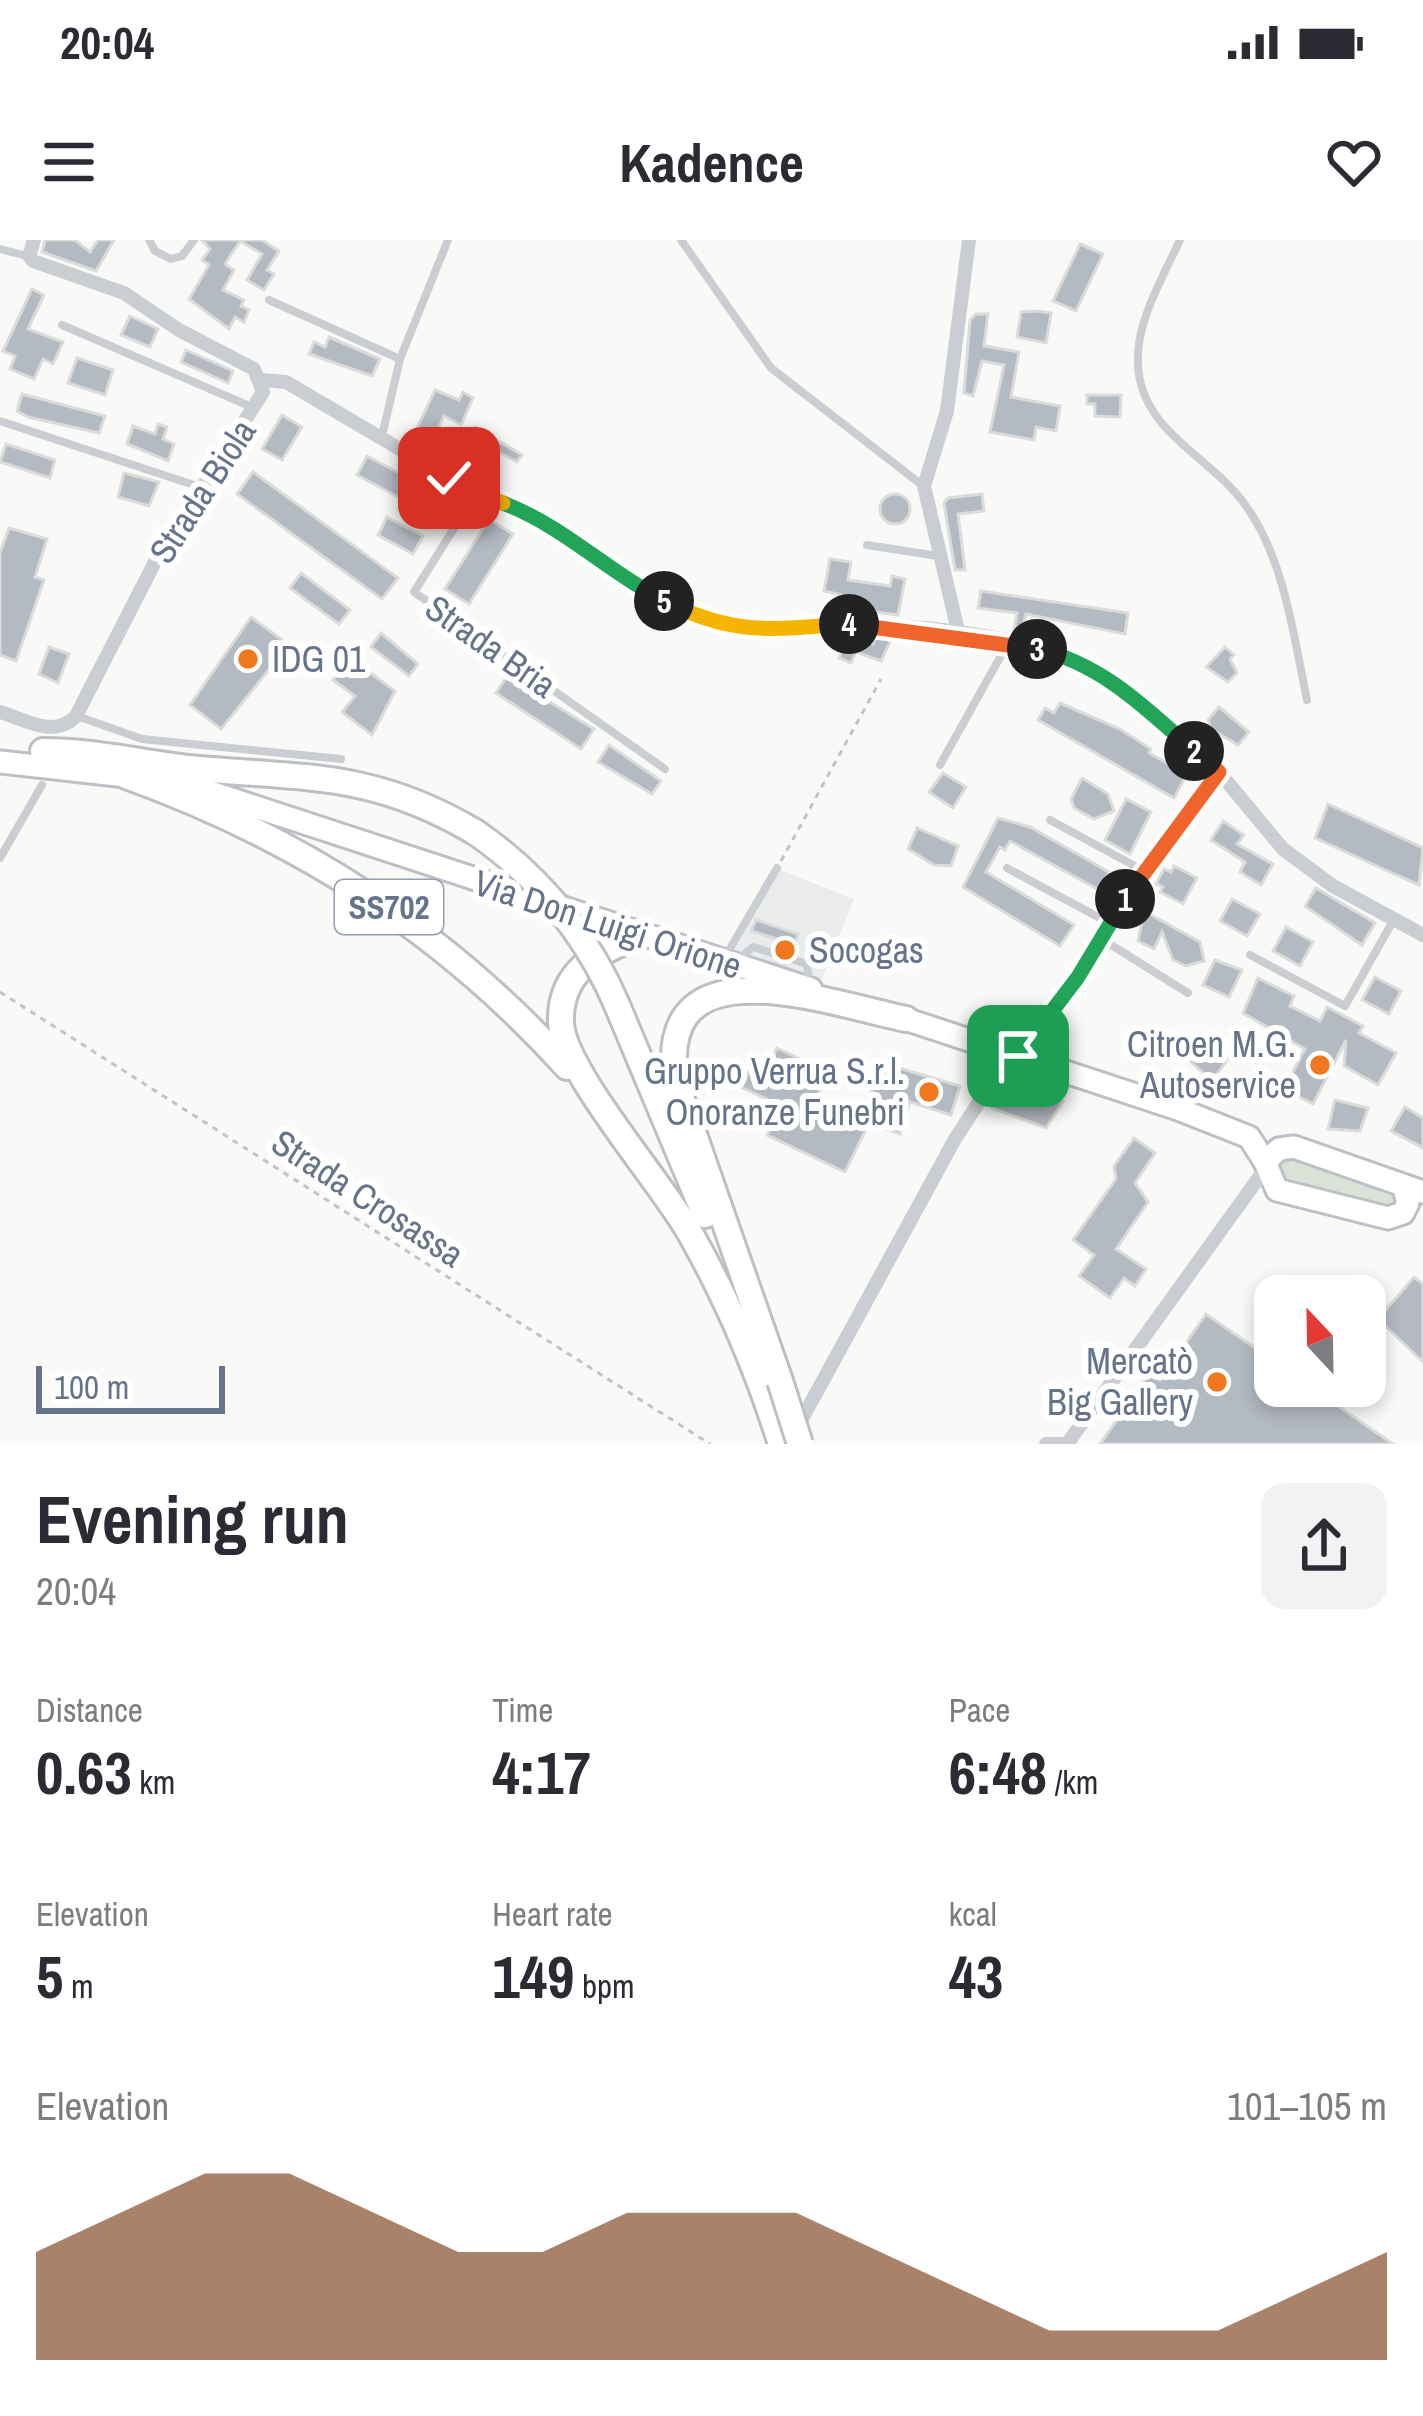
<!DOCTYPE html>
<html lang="en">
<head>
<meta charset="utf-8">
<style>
  :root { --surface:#fff; --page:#f2f2f3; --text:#2b2b33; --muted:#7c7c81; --accent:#854e2a }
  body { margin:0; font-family:"Archivo Narrow",sans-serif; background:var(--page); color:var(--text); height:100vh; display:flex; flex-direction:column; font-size:45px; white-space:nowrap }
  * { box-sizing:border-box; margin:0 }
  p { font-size:39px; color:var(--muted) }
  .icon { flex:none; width:66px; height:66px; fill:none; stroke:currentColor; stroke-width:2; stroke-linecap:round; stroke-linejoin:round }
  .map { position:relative; height:1204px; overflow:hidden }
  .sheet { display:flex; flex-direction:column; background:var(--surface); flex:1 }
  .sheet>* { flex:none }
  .needle { width:78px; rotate:338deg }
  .fabs { position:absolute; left:1254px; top:1035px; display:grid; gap:24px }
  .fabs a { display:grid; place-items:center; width:132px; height:132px; border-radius:24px; background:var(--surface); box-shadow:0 6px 18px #0003; font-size:60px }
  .scale { position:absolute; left:36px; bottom:30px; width:189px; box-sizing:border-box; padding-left:12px; border:6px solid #66748b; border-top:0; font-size:33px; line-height:42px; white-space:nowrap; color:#66748b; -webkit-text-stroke:9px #fff; paint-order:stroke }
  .pin { position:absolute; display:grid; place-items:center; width:102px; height:102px; color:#fff; margin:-51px; border-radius:24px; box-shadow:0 6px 18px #0006 }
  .km { position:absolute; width:60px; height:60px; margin:-30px; border-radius:50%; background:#222; color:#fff; font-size:33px; line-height:60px; text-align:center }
  .round { display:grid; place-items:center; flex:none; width:126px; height:126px; border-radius:24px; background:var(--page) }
  .overview { display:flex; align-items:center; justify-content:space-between; height:204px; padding:0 36px }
  h1 { font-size:66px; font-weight:800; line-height:90px }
  .stats { display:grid; grid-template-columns:repeat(3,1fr); gap:18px; height:204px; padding:12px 36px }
  .stats div { display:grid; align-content:center }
  .stats b { font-size:60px; font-weight:800 }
  .stats small { font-size:33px; font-weight:400 }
  .stats p { font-size:33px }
  .chart { height:336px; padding:24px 36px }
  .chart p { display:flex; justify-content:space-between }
  .chart svg { width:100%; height:216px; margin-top:12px; fill:var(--accent); opacity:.7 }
  .status { display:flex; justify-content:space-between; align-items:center; height:84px; padding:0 60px; background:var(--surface); direction:ltr }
  .status svg { height:33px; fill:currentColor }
  header { display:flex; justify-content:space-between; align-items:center; height:156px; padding:0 36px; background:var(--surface); font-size:54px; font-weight:800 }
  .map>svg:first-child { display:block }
  .built { fill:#eaebeb }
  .green { fill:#dae2d8 }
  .building { fill:#b4bac2; stroke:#dbdcda; stroke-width:3 }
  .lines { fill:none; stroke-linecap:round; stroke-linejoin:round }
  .secondary-casing { stroke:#bcc0c6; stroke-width:27 }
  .primary-casing { stroke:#bdc0c5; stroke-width:27 }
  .trunk-casing { stroke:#bcbfc3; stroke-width:30 }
  .path { stroke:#c1c3c6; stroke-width:3; stroke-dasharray:6 6; stroke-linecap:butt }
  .service { stroke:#cacdd1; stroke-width:8 }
  .minor { stroke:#cacdd1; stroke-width:14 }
  .secondary { stroke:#fff; stroke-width:21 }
  .primary { stroke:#fff; stroke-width:21 }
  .trunk { stroke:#fff; stroke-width:24 }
  .trunk-bridge-casing { stroke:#bcbfc3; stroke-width:30; stroke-linecap:butt }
  .trunk-bridge { stroke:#fff; stroke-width:24 }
  .split-1-casing { stroke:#fff; stroke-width:24 }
  .split-2-casing { stroke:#fff; stroke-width:24 }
  .split-3-casing { stroke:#fff; stroke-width:24 }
  .split-4-casing { stroke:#fff; stroke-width:24 }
  .split-5-casing { stroke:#fff; stroke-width:24 }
  .split-6-casing { stroke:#fff; stroke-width:24 }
  .split-7-casing { stroke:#fff; stroke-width:24 }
  .split-1 { stroke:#22a559; stroke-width:15 }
  .split-2 { stroke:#f0652b; stroke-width:15 }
  .split-3 { stroke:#22a559; stroke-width:15 }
  .split-4 { stroke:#f0652b; stroke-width:15 }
  .split-5 { stroke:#f5b400; stroke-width:15 }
  .split-6 { stroke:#22a559; stroke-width:15 }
  .split-7 { stroke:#f5b400; stroke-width:15 }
  .poi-dot { fill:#f27820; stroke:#fff; stroke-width:4.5 }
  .labels { text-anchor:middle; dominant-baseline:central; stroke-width:12; stroke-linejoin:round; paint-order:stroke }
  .shield { fill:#fff; stroke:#949eae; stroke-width:3 }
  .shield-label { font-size:33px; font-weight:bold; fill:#66748b }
  .street-label { font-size:36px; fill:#66748b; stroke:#fff }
  .poi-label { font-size:36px; fill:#66748b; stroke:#fff; text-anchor:end }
</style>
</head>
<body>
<div class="status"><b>20:04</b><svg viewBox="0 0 49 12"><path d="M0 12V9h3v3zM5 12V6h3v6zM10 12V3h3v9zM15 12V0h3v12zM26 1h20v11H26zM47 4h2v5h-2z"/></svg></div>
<header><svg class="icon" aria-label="menu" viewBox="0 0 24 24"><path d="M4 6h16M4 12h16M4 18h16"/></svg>Kadence<svg class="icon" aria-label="heart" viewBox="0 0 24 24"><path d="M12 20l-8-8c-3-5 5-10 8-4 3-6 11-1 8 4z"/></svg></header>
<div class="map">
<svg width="1423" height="1204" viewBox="0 0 1423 1204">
  <rect width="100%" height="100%" fill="#f9faf8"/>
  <polygon class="built" points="780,630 854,659 821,741 733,713"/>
  <polygon class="green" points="1292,918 1393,952 1398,962 1386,968 1282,940 1277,928"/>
  <g class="building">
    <polygon points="45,0 75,0 90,12 98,0 114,0 96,31 42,12"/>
    <polygon points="202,0 262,0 279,11 267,30 274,34 264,50 247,40 262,14 240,1 225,24 234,30 223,50 244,60 241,66 249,70 244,82 235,77 229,89 189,59 209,25 202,20 210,9"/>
    <polygon points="1080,4 1103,14 1076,71 1053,61"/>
    <polygon points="32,49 44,55 28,89 63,102 53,124 43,119 34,139 10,129 15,116 3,111"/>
    <polygon points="1037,71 1051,73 1046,103 1017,97 1021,72"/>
    <polygon points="976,74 988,74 984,106 1019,112 1011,157 1060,166 1056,191 1036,187 1034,200 990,192 1004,125 982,121 973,156 964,153 970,80"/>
    <polygon points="130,76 158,89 150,107 121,95"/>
    <polygon points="329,97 380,119 372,136 309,114 314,102 325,107"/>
    <polygon points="186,110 233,131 228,143 181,122"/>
    <polygon points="77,118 113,130 105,155 68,143"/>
    <polygon points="435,150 459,160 463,152 473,158 461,185 444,176 431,203 414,194"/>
    <polygon points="22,154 105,176 99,193 28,177 17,171"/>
    <polygon points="1087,155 1121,155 1120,177 1095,176 1095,164 1087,164"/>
    <polygon points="282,175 302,187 282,220 262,209"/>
    <polygon points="158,184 167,187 163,199 174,204 168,221 127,204 133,186 155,194"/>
    <polygon points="475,187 522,215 517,222 484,204 468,223 457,216"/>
    <polygon points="6,204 55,220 50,238 0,222"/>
    <polygon points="367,216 444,257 434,276 357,235"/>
    <polygon points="253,232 398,338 382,359 237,254"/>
    <polygon points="124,233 159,242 149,266 118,257"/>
    <circle cx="895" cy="269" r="15"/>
    <polygon points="982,254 984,271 958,274 965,330 955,330 944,263 948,258"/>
    <polygon points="387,277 423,296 413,314 378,295"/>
    <polygon points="489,279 513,294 469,364 445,349"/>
    <polygon points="9,288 47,299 35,337 44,340 16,421 0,415 0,313"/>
    <polygon points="830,319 851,322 848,340 890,346 892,336 905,339 898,375 861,370 862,362 851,357 824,351"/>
    <polygon points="301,333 350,370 339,384 290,348"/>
    <polygon points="981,351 1128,373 1125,394 1026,374 1022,392 1014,390 1017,373 978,368"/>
    <polygon points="251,377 289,405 221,489 190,465"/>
    <polygon points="381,393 418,424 409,436 371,407"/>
    <polygon points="848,396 873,404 876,397 892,397 881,421 856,412 851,423 839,418"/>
    <polygon points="49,407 69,414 58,443 39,434"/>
    <polygon points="1225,407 1234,415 1230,419 1237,433 1228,442 1206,427"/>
    <polygon points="350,418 395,451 372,495 342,472 355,456 333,440"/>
    <polygon points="507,436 594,489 581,509 496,453"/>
    <polygon points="1060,463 1120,489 1151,509 1149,513 1187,534 1174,558 1038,480 1045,468 1054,473"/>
    <polygon points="1219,467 1249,492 1238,505 1211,489 1208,480"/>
    <polygon points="609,505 661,541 652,554 598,522"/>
    <polygon points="943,533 966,547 953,568 929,552"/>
    <polygon points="1082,538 1108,554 1114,571 1094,579 1074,568 1071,559"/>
    <polygon points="1126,559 1151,572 1130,614 1105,600"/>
    <polygon points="1328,564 1423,608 1419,645 1315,598"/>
    <polygon points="998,578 1030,587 1109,632 1099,650 1010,601 1005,610 1000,607 986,632 1074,685 1060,706 963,647"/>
    <polygon points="1223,581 1244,595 1237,604 1273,624 1261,645 1240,632 1245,622 1211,600"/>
    <polygon points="917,588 958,606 951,626 934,625 908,609"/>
    <polygon points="1174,626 1197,638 1183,664 1160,652 1163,647 1156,644 1164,629 1171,632"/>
    <polygon points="1316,648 1375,683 1362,705 1305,666"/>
    <polygon points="1232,659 1260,674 1247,696 1220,681"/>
    <polygon points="1144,671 1200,702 1204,721 1186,726 1173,720 1162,692 1154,709 1138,701"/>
    <polygon points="756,680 798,694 793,711 784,715 785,725 777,722 783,715 780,700 751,691"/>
    <polygon points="1286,687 1313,702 1300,726 1273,711"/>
    <polygon points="1215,720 1242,730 1229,757 1203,745"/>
    <polygon points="1375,737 1401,751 1389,774 1362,760"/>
    <polygon points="1258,738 1294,756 1290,766 1320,781 1327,767 1363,786 1359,793 1396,813 1378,845 1344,826 1346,800 1313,864 1284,849 1305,809 1243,773"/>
    <polygon points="1202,797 1230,816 1212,841 1190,821"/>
    <polygon points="777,808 806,822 802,829 825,840 816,858 858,878 886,824 960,846 951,875 910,862 900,894 869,883 845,932 767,895 781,866 741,847 751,827 764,834"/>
    <polygon points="1008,841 1063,861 1046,888 992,868"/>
    <polygon points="1335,860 1368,868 1360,891 1328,889"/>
    <polygon points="1405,867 1423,878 1423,908 1391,891"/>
    <polygon points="1134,898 1155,913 1135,943 1148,962 1116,1009 1146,1029 1135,1046 1124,1038 1110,1058 1079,1036 1094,1015 1073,1000 1116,939 1114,926"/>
    <polygon points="1414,1037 1423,1044 1423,1122 1378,1079"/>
    <polygon points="1206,1074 1275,1122 1275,1146 1309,1146 1393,1204 1100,1204 1150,1133 1160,1140"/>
  </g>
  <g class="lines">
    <defs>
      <g id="secondary">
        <polyline points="134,527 811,749"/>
        <polyline points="893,775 1178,869 1249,897 1265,922"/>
        <polyline points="1403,945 1408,963 1403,973 1388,978 1277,950 1265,922 1279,909 1294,907 1423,952"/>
      </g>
      <polyline id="primary" points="0,522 126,536"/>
      <g id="trunk">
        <path d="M43,511C97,511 147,524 199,529C309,538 375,533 475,592"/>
        <path d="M126,536C298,598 444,691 567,827"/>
        <path d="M640,696C597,711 559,732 561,783C564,832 661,942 690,993C728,1060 758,1131 781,1204"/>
        <polyline points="617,765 705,975"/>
        <path d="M780,1141L676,843C653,698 828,763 906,779"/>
      </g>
    </defs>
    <use href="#secondary" class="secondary-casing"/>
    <use href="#primary" class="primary-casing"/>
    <use href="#trunk" class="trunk-casing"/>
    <g class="path">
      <path d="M543,280C571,295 593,320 619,337C675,374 742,397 808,388"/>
      <polyline points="781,621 881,439"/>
      <polyline points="0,752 710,1204"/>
    </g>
    <g class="service">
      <polyline points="149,0 155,11 171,19 182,16 194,0"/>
      <polyline points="681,0 771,128 922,245"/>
      <path d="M1180,0C1151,62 1109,126 1166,188C1191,215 1225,236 1246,266C1284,318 1294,398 1307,460"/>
      <polyline points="0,9 27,16"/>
      <polyline points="269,60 400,119"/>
      <polyline points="62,85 254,168"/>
      <polyline points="0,181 203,248"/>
      <polyline points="382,196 400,119 448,0"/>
      <polyline points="477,252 414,352 665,529"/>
      <polyline points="867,305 938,316"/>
      <polyline points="77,476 142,499 341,519"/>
      <polyline points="940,525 1008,403"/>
      <polyline points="1050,580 1144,631"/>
      <polyline points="0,618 42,545"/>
      <polyline points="1007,628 1109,683"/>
      <polyline points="1100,698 1188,753"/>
      <polyline points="1250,715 1345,766 1393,681"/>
      <polyline points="724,719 777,628"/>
      <polyline points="791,719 807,724 809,742"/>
      <polyline points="735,722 753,707 775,714"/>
    </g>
    <g class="minor">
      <polyline points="261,140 286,142 449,238 532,274"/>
      <path d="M822,386C895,381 1019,393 1085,425L1219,532L1283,609L1333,646L1423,695"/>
      <polyline points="959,395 924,246 947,171 969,0"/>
      <path d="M0,472C26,480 54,499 76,476L157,318L263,152L254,129L179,90L124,53L33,21L29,16L34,0"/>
      <polyline points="1018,816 1219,532"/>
      <polyline points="796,1190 955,899 1010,814"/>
      <polyline points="1046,1204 1068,1204"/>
      <polyline points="1067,1204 1265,929"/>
    </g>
    <use href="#secondary" class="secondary"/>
    <use href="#primary" class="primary"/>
    <use href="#trunk" class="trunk"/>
    <defs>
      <g id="trunk-bridge">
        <path d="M475,592C539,636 586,693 617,765"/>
        <polyline points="780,1141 800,1204"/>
      </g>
    </defs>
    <use href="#trunk-bridge" class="trunk-bridge-casing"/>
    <use href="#trunk-bridge" class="trunk-bridge"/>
  </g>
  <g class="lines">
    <defs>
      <polyline id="split-1" points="1018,816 1078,737 1125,659"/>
      <polyline id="split-2" points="1125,659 1219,532 1194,511"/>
      <path id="split-3" d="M1037,409C1101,423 1147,469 1194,511"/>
      <polyline id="split-4" points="849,384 1037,409"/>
      <path id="split-5" d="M664,361C737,397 772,389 849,384"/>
      <path id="split-6" d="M503,263C563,286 607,331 664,361"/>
      <polyline id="split-7" points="449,238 503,263"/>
    </defs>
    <use href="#split-1" class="split-1-casing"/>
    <use href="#split-2" class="split-2-casing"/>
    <use href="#split-3" class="split-3-casing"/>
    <use href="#split-4" class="split-4-casing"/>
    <use href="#split-5" class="split-5-casing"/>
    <use href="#split-6" class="split-6-casing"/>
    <use href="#split-7" class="split-7-casing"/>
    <use href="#split-1" class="split-1"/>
    <use href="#split-2" class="split-2"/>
    <use href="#split-3" class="split-3"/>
    <use href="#split-4" class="split-4"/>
    <use href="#split-5" class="split-5"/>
    <use href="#split-6" class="split-6"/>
    <use href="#split-7" class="split-7"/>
  </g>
  <g class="poi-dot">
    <circle cx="248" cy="419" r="12"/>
    <circle cx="785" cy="710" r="12"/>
    <circle cx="1320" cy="825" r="12"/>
    <circle cx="929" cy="852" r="12"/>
    <circle cx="1217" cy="1142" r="12"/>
  </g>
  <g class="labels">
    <rect class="shield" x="335" y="640" width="108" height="54" rx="9"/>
    <g class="shield-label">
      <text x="389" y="667">SS702</text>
    </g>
    <g class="street-label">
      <text transform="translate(202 251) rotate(-57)">Strada Biola</text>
      <text transform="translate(491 406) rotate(35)">Strada Bria</text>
      <text transform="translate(608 684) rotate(18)">Via Don Luigi Orione</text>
      <text transform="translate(368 958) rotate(33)">Strada Crosassa</text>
    </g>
    <g class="poi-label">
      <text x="272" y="419" text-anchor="start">IDG 01</text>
      <text x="809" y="710" text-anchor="start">Socogas</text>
      <text x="1296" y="804">Citroen M.G.<tspan x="1296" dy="41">Autoservice</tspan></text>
      <text x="905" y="831">Gruppo Verrua S.r.l.<tspan x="905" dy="41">Onoranze Funebri</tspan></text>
      <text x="1193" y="1121">Mercatò<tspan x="1193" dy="41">Big Gallery</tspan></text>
    </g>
  </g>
</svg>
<div class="fabs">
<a><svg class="needle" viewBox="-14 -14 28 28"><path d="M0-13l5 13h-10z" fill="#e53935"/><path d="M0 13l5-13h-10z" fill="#7c7c81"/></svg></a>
</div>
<div class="scale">100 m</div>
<div class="pin" style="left:1018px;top:816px;background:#1e9e55"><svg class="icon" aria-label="arrive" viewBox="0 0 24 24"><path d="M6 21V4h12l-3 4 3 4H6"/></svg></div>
<div class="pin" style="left:449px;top:238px;background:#d93025"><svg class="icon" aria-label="check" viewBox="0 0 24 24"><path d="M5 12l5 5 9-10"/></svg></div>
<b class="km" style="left:1125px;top:659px">1</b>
<b class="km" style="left:1194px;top:511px">2</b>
<b class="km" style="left:1037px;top:409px">3</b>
<b class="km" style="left:849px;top:384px">4</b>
<b class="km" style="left:664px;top:361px">5</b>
</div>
<section class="sheet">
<div class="overview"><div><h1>Evening run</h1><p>20:04</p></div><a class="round"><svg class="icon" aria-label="share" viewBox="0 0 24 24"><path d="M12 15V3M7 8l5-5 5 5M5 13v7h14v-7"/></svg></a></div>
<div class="stats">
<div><p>Distance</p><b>0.63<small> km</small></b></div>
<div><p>Time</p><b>4:17</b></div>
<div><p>Pace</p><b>6:48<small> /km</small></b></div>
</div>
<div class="stats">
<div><p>Elevation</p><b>5<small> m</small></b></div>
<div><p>Heart rate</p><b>149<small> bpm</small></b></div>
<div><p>kcal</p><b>43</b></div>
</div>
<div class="chart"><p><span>Elevation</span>101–105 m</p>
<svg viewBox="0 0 160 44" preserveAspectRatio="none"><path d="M0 44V22L10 14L20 6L30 6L40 14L50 22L60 22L70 14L80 14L90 14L100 22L110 30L120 38L130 38L140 38L150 30L160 22V44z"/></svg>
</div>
</section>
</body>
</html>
